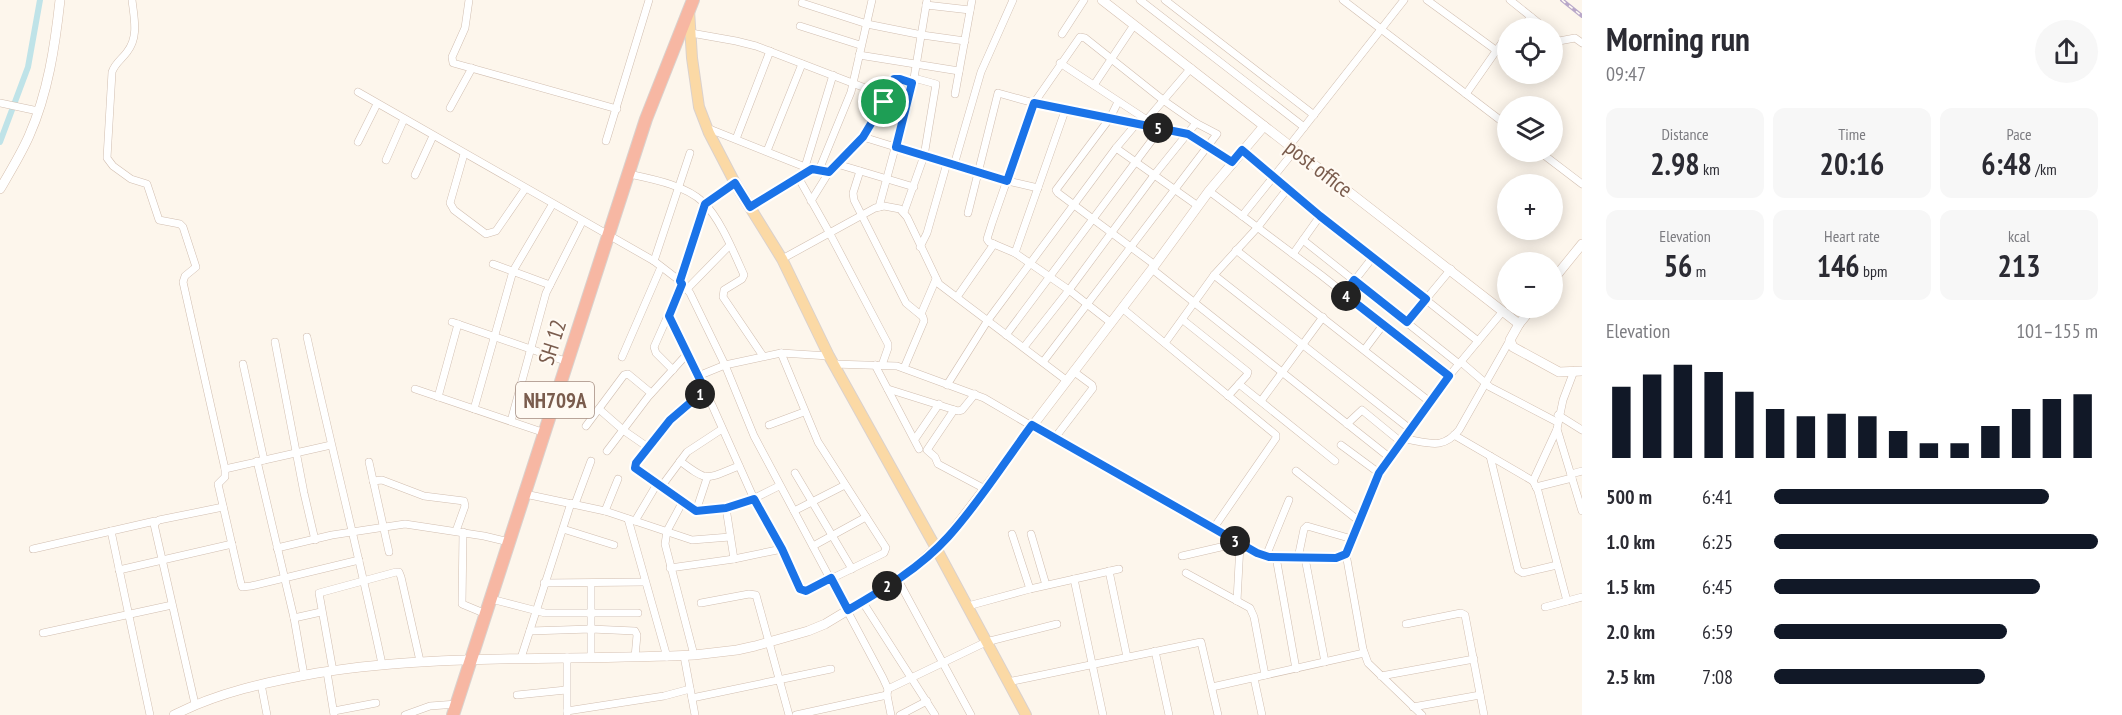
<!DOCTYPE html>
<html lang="en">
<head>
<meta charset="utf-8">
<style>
  :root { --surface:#fff; --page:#f7f7f7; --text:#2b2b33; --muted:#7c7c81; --accent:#111827 }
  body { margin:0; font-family:"PT Sans Narrow",sans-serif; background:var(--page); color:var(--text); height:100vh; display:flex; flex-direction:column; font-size:22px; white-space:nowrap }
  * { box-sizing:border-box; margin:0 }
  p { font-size:20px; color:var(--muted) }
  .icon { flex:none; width:33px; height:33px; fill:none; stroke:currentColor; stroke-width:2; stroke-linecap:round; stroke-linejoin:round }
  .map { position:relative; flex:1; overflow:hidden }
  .side { display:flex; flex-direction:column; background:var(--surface); width:540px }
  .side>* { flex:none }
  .tools { position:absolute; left:1497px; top:18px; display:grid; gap:12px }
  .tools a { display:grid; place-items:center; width:66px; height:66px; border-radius:50%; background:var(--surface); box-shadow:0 3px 15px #0003; font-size:30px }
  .pin { position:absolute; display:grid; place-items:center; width:51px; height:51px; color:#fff; margin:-26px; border:3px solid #fff; border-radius:50%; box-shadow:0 2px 6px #0007 }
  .km { position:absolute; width:30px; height:30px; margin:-15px; border-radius:50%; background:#222; color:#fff; font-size:16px; line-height:30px; text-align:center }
  .round { display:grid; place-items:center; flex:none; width:63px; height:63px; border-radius:32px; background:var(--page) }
  .headline { display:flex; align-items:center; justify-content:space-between; height:102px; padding:0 24px }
  h1 { font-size:33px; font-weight:800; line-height:45px }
  .stats { display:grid; grid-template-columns:repeat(3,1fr); gap:9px; height:102px; padding:6px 24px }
  .stats div { display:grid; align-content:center; border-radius:12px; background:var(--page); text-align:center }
  .stats b { font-size:30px; font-weight:800 }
  .stats small { font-size:16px; font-weight:400 }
  .stats p { font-size:16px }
  .chart { height:168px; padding:12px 24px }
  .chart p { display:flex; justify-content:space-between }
  .chart svg { width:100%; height:108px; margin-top:6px; stroke:var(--accent); stroke-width:6 }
  ul { padding:0 24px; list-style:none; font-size:20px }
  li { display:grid; grid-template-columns:96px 72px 1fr; align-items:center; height:45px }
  li i { height:15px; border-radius:8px; background:var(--accent) }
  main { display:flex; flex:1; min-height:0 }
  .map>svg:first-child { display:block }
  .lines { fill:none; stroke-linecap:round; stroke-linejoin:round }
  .canal { stroke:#bfe3e8; stroke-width:6 }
  .street-casing { stroke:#d1beb0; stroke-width:8 }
  .secondary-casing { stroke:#d6c0b0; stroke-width:10 }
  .primary-casing { stroke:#dad1cd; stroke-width:12 }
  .highway-casing { stroke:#dad1cd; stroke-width:14 }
  .street { stroke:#fff; stroke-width:7 }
  .secondary { stroke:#fff; stroke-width:9 }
  .primary { stroke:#fbd9a5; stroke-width:10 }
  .highway { stroke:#f7b7a3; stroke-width:12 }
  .rail-casing { stroke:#b9a8c9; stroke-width:4 }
  .rail { stroke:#fffaf3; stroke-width:1.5; stroke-dasharray:4.5; stroke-linecap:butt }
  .route-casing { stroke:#fff; stroke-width:12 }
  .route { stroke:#1a73e8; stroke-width:8 }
  .labels { text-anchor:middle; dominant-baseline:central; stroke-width:4.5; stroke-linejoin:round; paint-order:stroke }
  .shield { fill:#fffaf3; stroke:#a28b7f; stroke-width:1.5 }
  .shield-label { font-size:21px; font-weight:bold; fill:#7a5c4d }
  .street-label { font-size:22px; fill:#7a5c4d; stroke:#fffaf3 }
</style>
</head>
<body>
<main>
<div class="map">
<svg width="1582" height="715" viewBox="0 0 1582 715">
  <rect width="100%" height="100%" fill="#fdf6ec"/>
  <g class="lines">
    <polyline class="canal" points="0,142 28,67 40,0"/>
    <defs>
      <g id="street">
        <path d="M132,0C134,18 139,37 127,52C122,59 115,63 112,72L107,158L113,166L131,179L147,184L159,220L180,224L183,227L196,267L185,276L183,282L225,469V477L218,484L241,584L242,587L251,586L359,560"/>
        <polyline points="469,0 465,28 452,57 453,63 617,109"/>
        <polyline points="1140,0 1304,127"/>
        <polyline points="1165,0 1314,115"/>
        <polyline points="1343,0 1508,126"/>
        <polyline points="1427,0 1497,51"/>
        <polyline points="1510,0 1545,28"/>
        <polyline points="802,3 867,24 922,35 965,41"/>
        <polyline points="926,5 970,10"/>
        <polyline points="800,26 860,45"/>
        <polyline points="1522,28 1531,17"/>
        <polyline points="691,33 736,41 756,46 886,96"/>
        <polyline points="1062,34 1084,0"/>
        <polyline points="1552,36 1559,41 1575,38 1582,43"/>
        <polyline points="859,55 959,71"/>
        <polyline points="1060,63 1147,120"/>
        <polyline points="1094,85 1134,25"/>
        <polyline points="358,92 654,261 680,281 690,293 725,365 754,436 883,678 888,689 887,695"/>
        <polyline points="955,94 972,0"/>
        <polyline points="1466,94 1508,34"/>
        <polyline points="1118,102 1110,118 1056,190 1058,193 1074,205 1155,265"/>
        <polyline points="0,103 38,111"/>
        <polyline points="450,108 472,68"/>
        <polyline points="1144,123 1191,68"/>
        <polyline points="707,128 805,167 819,170 851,92 872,0"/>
        <polyline points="863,137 999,179 1038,188"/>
        <polyline points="736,139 770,51"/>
        <polyline points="606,141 649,0"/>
        <polyline points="358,142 377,104"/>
        <polyline points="1290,145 1404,0"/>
        <polyline points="1116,148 1198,206"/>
        <polyline points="1242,150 1320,216 1478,341"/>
        <polyline points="767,151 802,64"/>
        <polyline points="1540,152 1582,184"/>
        <polyline points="464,154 450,203 454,210 486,234 496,231 525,189"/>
        <polyline points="386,160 404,119"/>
        <polyline points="837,164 914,187"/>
        <polyline points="954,165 981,72 1013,0"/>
        <polyline points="805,167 833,75"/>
        <polyline points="819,170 829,172 833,169 863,137 883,102 892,81 896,78 913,83"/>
        <polyline points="860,171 853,193 854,200 906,303 923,317 924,321 904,368"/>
        <path d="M629,174C652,179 685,185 703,202C720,218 734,253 744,275L742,279L724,290L723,297L763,356"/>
        <polyline points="415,175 433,136"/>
        <polyline points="798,177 829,232 888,344 888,348 882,365"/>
        <polyline points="1209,191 1321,275 1449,376"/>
        <polyline points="811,201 829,172"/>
        <polyline points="750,207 812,169"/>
        <polyline points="879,207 914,78 927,0"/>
        <polyline points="904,212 924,156 936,84 914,78"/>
        <polyline points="968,213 998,93 1034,103 1188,134 1232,162"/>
        <polyline points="1242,216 1295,150"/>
        <polyline points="1303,240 1459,364"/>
        <polyline points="920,247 927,233 947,163"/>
        <polyline points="1236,250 1430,402"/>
        <polyline points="1015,253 1069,290 1110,322"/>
        <polyline points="1293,254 1320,216"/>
        <polyline points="782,259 875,208 884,206 900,209 907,217 939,284 1066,380"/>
        <polyline points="654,261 690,153"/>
        <polyline points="493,264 550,285"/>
        <polyline points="1152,269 1389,457"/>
        <polyline points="1214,275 1410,429"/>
        <polyline points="680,281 705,204 735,183"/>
        <polyline points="687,289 729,246"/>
        <polyline points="1344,294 1373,257"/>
        <polyline points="957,297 994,244"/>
        <polyline points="1122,308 1276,435 1276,438 1213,529"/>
        <polyline points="921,314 936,279"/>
        <polyline points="668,316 712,405 754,499 782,549 800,589 804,592 884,553 886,548 818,442 781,353"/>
        <polyline points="1183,320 1248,372 1247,375 1228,396"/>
        <polyline points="452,322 568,362"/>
        <polyline points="1407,322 1451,269"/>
        <polyline points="1006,335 1161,128"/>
        <path d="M307,337C331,446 359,555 382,664"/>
        <polyline points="275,342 304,493 315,540"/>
        <polyline points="1165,343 1214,275 1257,228 1288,188"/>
        <polyline points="1024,347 1069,290 1155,174 1196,123"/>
        <polyline points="1365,349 1383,325"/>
        <polyline points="622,357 661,267"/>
        <polyline points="1043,362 1217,134 1196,123 1163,100 1085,38 1080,37 1034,103 992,223 987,239 989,242 1015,253 1066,108"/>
        <polyline points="1461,362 1490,387 1557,422"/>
        <polyline points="243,364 264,460"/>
        <polyline points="833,364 897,366 984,398 1054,439 1263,556 1276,557 1342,557 1349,550 1368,498 1384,465 1449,376 1503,311"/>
        <polyline points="875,365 919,449"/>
        <polyline points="673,370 656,353 654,347 682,284"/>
        <polyline points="1574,371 1563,400 1557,429 1582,511"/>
        <polyline points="698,376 725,365 781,353 829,356"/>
        <polyline points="1239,384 1335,461"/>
        <polyline points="947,385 988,320 1116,148 1137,123"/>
        <polyline points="415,389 545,433"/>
        <polyline points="888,389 958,411 962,410 975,394"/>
        <polyline points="705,390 670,420 635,466 638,471 696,511 726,508"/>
        <polyline points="438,397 458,324"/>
        <polyline points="1261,401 1323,317"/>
        <polyline points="474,409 513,271 552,205"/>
        <polyline points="599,409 623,430 649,448"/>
        <polyline points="954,410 927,450 935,457 938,464 985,489"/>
        <polyline points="1558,415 1582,430"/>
        <polyline points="511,421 546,293 582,222"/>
        <polyline points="1347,424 1362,410 1401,442"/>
        <polyline points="769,425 804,412"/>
        <polyline points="586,426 624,375 628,374 651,393"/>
        <polyline points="1454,435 1533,481 1538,491 1567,601"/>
        <polyline points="915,439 939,404"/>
        <polyline points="1054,439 1093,388 1092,385 1073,371"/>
        <path d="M1404,439C1428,442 1442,451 1459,430L1510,340"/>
        <polyline points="1341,445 1379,473"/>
        <polyline points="607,451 648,397 688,353"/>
        <polyline points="1490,456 1518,570 1523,573 1557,565"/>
        <polyline points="257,461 294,618 304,675"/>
        <path d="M680,461C709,483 705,479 739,466"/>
        <polyline points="369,462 389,552"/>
        <polyline points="225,469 331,445"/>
        <polyline points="1296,471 1359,521"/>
        <polyline points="795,473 852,569"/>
        <polyline points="1571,474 1582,471"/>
        <polyline points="373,481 382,480 424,496 464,501 465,506 456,531"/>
        <polyline points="1533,481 1557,429"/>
        <polyline points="661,487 687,452 722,429"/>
        <polyline points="1536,487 1572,478"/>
        <polyline points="525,494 605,511 692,540 730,537"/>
        <polyline points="682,503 667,531 665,544 694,655"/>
        <polyline points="575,504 591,461"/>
        <polyline points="605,511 618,479"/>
        <polyline points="696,511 707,478"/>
        <polyline points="794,511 845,485"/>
        <polyline points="628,519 667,657"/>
        <polyline points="635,521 657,484"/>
        <polyline points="563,529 614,545"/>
        <polyline points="111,531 150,715"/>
        <polyline points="463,532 462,604 486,614"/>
        <polyline points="1012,534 1030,589"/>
        <polyline points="1031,534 1046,585"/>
        <polyline points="813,546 866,517"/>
        <polyline points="277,548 332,535 405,524 484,536 509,542"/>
        <polyline points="33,549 155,521"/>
        <polyline points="1346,554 1363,649 1368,663 1422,715"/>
        <polyline points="1182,556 1238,543"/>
        <polyline points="1266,556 1289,500"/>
        <polyline points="1276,557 1296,669"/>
        <polyline points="1298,558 1304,529 1307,526 1352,539"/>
        <polyline points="1305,558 1325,662"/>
        <polyline points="734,559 726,508 747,502 779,486"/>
        <polyline points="670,568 734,559 782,549"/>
        <polyline points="119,570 232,544"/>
        <polyline points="1109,571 1127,657"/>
        <polyline points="1186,573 1250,608 1254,617 1265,675"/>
        <polyline points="1074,579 1103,715"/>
        <polyline points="898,580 971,715"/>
        <polyline points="544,583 645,582"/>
        <polyline points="591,584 591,657"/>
        <polyline points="491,599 545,613 638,613"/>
        <polyline points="862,601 935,715"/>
        <polyline points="1237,601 1240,544"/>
        <polyline points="701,603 749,594 756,595 789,715"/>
        <polyline points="968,606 1030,589 1119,569"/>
        <polyline points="1545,607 1582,597"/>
        <polyline points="294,618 321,612"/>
        <polyline points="1406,624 1461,613 1465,615 1484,715"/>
        <polyline points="530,631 591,629 635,631 637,635 635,657"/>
        <polyline points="43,633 172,605"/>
        <polyline points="1155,651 1169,715"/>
        <polyline points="684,656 695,715"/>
        <polyline points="521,658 571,503"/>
        <polyline points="333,671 319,593 396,572 399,572 401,577 420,661"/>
        <polyline points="327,672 334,715"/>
        <polyline points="1381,676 1474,659"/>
        <polyline points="1254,678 1262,715"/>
        <polyline points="1008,682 1201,642 1218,715"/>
        <polyline points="261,684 267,715"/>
        <polyline points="1212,687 1364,653"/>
        <polyline points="888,689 986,642 1057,624"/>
        <polyline points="517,695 566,690"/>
        <polyline points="692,698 831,669"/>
        <polyline points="195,704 154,524 159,520 223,507"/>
        <polyline points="1413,707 1480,695"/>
        <polyline points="334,711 376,703"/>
        <polyline points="567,711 664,696 690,689"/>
        <polyline points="567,714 567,657"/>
        <polyline points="405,715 430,706 457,704"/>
        <polyline points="796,715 887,695 891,715"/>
        <polyline points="900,715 927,701"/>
      </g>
      <g id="secondary">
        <polyline points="1102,0 1519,324 1532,308"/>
        <path d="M0,189C10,172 21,154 29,136C48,93 55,46 60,0"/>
        <polyline points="1552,281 1582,244"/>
        <polyline points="1519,324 1510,340 1513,347 1559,372 1582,371"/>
        <path d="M174,715C219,692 267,682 317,673C442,653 568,661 694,655L737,650L755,646L808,631L825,624L898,580L918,564L947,538L1152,269L1209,191L1264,126"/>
      </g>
      <polyline id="primary" points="689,10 692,58 699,107 709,133 735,183 782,259 829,356 936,548 1026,715"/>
      <polyline id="highway" points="453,715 646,119 693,0"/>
    </defs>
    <use href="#street" class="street-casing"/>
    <use href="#secondary" class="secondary-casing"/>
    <use href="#primary" class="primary-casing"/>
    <use href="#highway" class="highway-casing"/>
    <use href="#street" class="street"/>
    <use href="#secondary" class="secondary"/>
    <use href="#primary" class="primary"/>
    <use href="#highway" class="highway"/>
    <defs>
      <polyline id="rail" points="1562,0 1582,16"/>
    </defs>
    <use href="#rail" class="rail-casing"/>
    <use href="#rail" class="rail"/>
  </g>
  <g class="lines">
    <defs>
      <path id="route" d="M894,79H900L912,83L896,147L1007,181L1034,103L1188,134L1232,162L1242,150L1320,216L1426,299L1407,322L1354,280L1344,294L1449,376L1379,473L1346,554L1336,558L1269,557L1257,553L1032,425C1005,461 979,503 948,537C920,568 884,589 848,610L831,578L806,591L800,589L782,549L754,499L726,508L696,511L635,468L636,463L670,420L705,390L669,316L682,284L680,281L705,204L735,183L750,207L812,169L829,172L863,137L881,107Z"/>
    </defs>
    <use href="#route" class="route-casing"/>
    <use href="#route" class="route"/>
  </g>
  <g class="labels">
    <rect class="shield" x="516" y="382" width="78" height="36" rx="4.5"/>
    <g class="shield-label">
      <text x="555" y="400">NH709A</text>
    </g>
    <g class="street-label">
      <text transform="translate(1319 168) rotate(38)">post office</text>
      <text transform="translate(552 342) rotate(-72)">SH 12</text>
    </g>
  </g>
</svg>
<div class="tools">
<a><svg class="icon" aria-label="locate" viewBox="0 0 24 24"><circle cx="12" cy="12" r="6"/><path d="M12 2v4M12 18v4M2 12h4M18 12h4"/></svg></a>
<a><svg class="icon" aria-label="layers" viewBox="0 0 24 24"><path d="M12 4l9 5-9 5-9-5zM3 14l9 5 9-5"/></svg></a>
<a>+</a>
<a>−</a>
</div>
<div class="pin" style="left:884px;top:102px;background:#1e9e55"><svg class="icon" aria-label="arrive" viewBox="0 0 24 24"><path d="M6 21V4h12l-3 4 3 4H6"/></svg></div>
<b class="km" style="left:700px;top:394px">1</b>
<b class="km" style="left:887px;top:586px">2</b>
<b class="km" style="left:1235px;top:541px">3</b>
<b class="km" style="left:1346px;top:296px">4</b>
<b class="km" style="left:1158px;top:128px">5</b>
</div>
<section class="side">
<div class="headline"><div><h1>Morning run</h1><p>09:47</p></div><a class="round"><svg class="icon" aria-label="share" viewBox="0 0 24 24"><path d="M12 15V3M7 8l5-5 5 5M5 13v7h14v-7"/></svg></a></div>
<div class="stats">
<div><p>Distance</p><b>2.98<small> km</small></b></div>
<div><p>Time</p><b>20:16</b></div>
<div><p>Pace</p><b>6:48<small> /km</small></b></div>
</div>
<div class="stats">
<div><p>Elevation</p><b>56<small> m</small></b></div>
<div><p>Heart rate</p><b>146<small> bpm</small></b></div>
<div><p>kcal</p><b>213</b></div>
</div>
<div class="chart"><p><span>Elevation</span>101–155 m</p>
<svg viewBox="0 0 160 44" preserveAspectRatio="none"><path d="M5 44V15M15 44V10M25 44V6M35 44V9M45 44V17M55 44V24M65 44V27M75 44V26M85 44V27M95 44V33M105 44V38M115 44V38M125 44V31M135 44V24M145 44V20M155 44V18"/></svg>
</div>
<ul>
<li><b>500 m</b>6:41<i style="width:85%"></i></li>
<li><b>1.0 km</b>6:25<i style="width:100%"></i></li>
<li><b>1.5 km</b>6:45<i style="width:82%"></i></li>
<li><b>2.0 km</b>6:59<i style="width:72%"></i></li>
<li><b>2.5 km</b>7:08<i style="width:65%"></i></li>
</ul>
</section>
</main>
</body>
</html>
